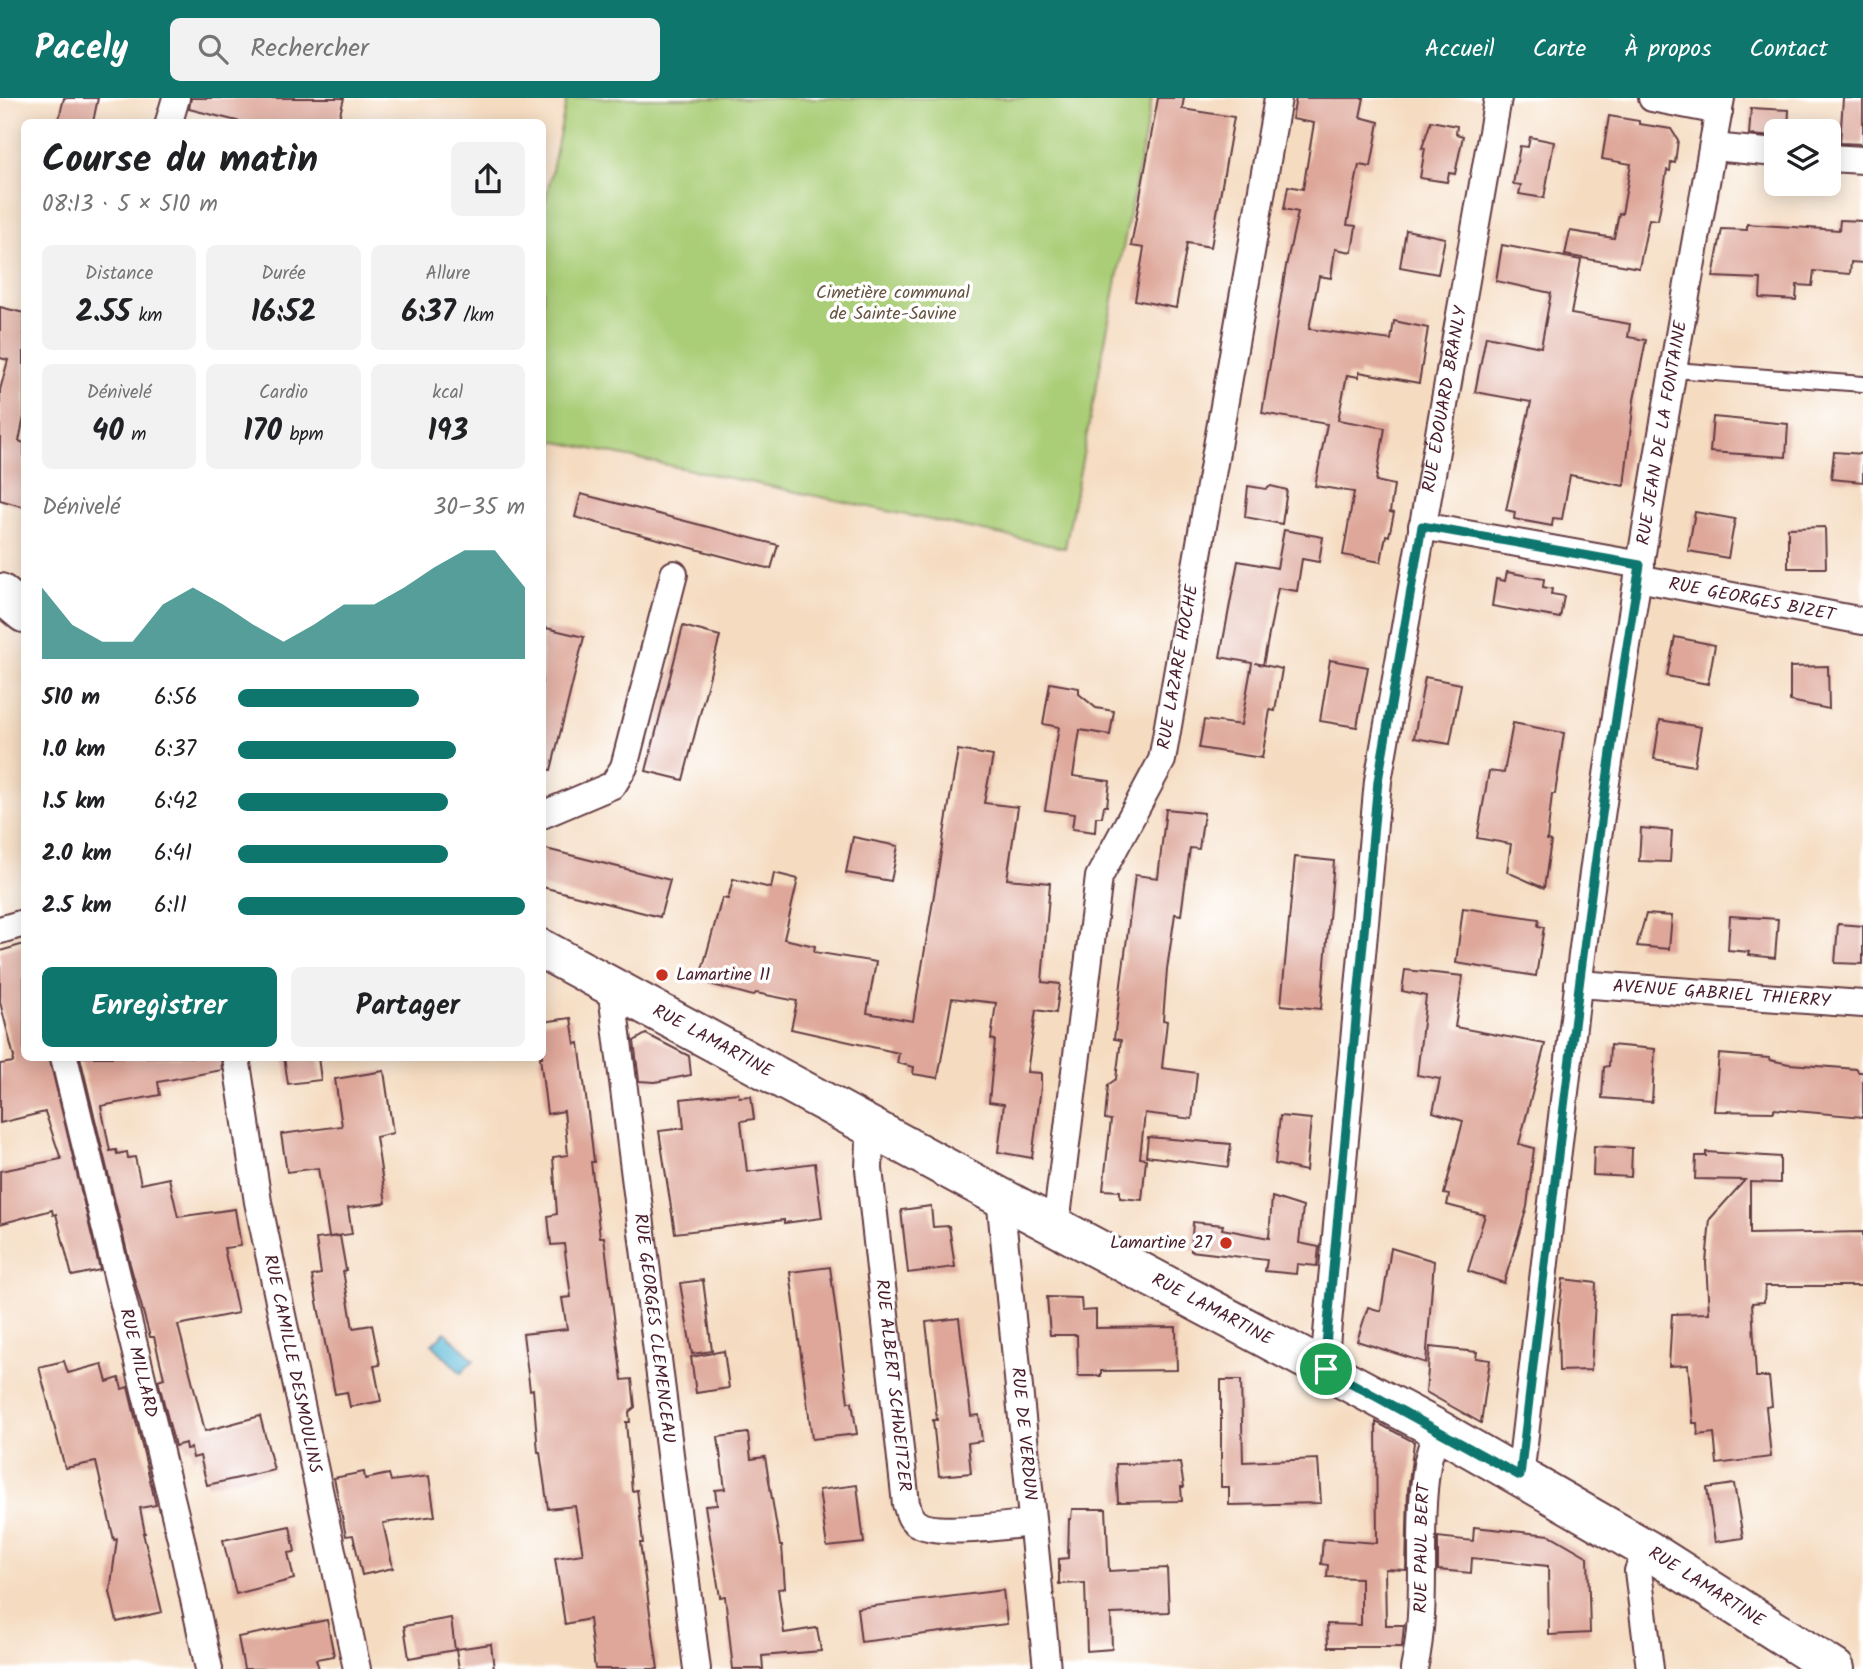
<!DOCTYPE html>
<html lang="fr">
<head>
<meta charset="utf-8">
<style>
  :root { --surface:#fff; --page:#f2f2f2; --text:#202124; --muted:#757577; --accent:#0f766e }
  body { margin:0; font-family:Kalam,sans-serif; background:var(--page); color:var(--text); height:100vh; display:flex; flex-direction:column; font-size:26px; white-space:nowrap }
  * { box-sizing:border-box; margin:0 }
  p { font-size:23px; color:var(--muted) }
  .icon { flex:none; width:38px; height:38px; fill:none; stroke:currentColor; stroke-width:2; stroke-linecap:round; stroke-linejoin:round }
  .map { position:relative; flex:1; overflow:hidden }
  .sheet { position:absolute; left:21px; top:21px; width:525px; height:942px; display:flex; flex-direction:column; background:var(--surface); border-radius:10px; box-shadow:0 4px 18px #0003 }
  .sheet>* { flex:none }
  .buttons { position:absolute; left:1764px; top:21px; display:grid; gap:14px }
  .buttons a { display:grid; place-items:center; width:77px; height:77px; border-radius:10px; background:var(--surface); box-shadow:0 4px 18px #0003; font-size:35px }
  .pin { position:absolute; display:grid; place-items:center; width:60px; height:60px; color:#fff; margin:-30px; border:4px solid #fff; border-radius:50%; box-shadow:0 2px 7px #0007 }
  .round { display:grid; place-items:center; flex:none; width:74px; height:74px; border-radius:10px; background:var(--page) }
  .summary { display:flex; align-items:center; justify-content:space-between; height:119px; padding:0 21px }
  h1 { font-size:38px; font-weight:600; line-height:52px }
  .stats { display:grid; grid-template-columns:repeat(3,1fr); gap:10px; height:119px; padding:7px 21px }
  .stats div { display:grid; align-content:center; border-radius:10px; background:var(--page); text-align:center }
  .stats b { font-size:30px; font-weight:600 }
  .stats small { font-size:19px; font-weight:400 }
  .stats p { font-size:19px }
  .chart { height:196px; padding:14px 21px }
  .chart p { display:flex; justify-content:space-between }
  .chart svg { width:100%; height:126px; margin-top:7px; fill:var(--accent); opacity:.7 }
  .cta { display:flex; gap:14px; margin-top:auto; padding:14px 21px }
  .cta a { flex:1; height:80px; border-radius:10px; background:var(--accent); color:#fff; font-size:28px; font-weight:600; line-height:80px; text-align:center }
  .cta a+a { background:var(--page); color:var(--text) }
  ul { padding:0 21px; list-style:none; font-size:23px }
  li { display:grid; grid-template-columns:112px 84px 1fr; align-items:center; height:52px }
  li i { height:18px; border-radius:9px; background:var(--accent) }
  header { display:flex; align-items:center; gap:42px; box-sizing:border-box; height:98px; padding:0 35px; background:var(--accent); color:#fff }
  header strong { font-size:33px }
  nav { display:flex; gap:38px; margin-inline-start:auto; font-size:24px }
  .search { width:490px; height:63px; background:var(--page); display:flex; align-items:center; gap:18px; box-sizing:border-box; padding:0 24px; border-radius:10px; color:var(--muted); font-size:26px }
  .map>svg:first-child { display:block }
  .green { fill:#aace77; stroke:#7a7651; stroke-width:2 }
  .water { fill:#57b8d6; stroke:#506c80; stroke-width:2 }
  .building { fill:#dea79a }
  .lines { fill:none; stroke-linecap:round; stroke-linejoin:round }
  .lane-casing { stroke:#643b42; stroke-width:18 }
  .street-casing { stroke:#643b42; stroke-width:30 }
  .secondary-casing { stroke:#643b42; stroke-width:42 }
  .lane { stroke:#fff; stroke-width:14 }
  .street { stroke:#fff; stroke-width:26 }
  .secondary { stroke:#fff; stroke-width:38 }
  .route-casing { stroke:#fff; stroke-width:14 }
  .route { stroke:#0f766e; stroke-width:9 }
  .poi-dot { fill:#c8321e; stroke:#fff; stroke-width:2.5 }
  .labels { text-anchor:middle; dominant-baseline:central; stroke-width:7; stroke-linejoin:round; paint-order:stroke }
  .park-label { font-size:18px; fill:#675442; stroke:#fff }
  .street-label { font-size:18px; fill:#4a1f2b; stroke:#fff }
  .poi-label { font-size:18px; fill:#4a1f2b; stroke:#fff; text-anchor:start }
</style>
</head>
<body>
<header>
<strong>Pacely</strong>
<div class="search"><svg class="icon" aria-label="search" viewBox="0 0 24 24"><circle cx="10" cy="10" r="6"/><path d="M15 15l6 6"/></svg>Rechercher</div>
<nav><a>Accueil</a><a>Carte</a><a>À propos</a><a>Contact</a></nav>
</header>
<div class="map">
<svg width="1863" height="1571" viewBox="0 0 1863 1571">
  <rect width="100%" height="100%" fill="#fff"/>
  <filter id="ink" filterUnits="userSpaceOnUse"><feTurbulence type="fractalNoise" baseFrequency=".0143" numOctaves="2"/><feDisplacementMap in="SourceGraphic" scale="14" xChannelSelector="R" yChannelSelector="G"/><feConvolveMatrix kernelMatrix="1 2 1 2 8 2 1 2 1" color-interpolation-filters="sRGB"/></filter>
  <filter id="wash" filterUnits="userSpaceOnUse"><feTurbulence type="fractalNoise" baseFrequency=".00686" numOctaves="4" result="noise"/><feDisplacementMap in="SourceGraphic" scale="28" xChannelSelector="R" yChannelSelector="G"/><feGaussianBlur stdDeviation="1.57" result="paint"/><feColorMatrix in="noise" values="0 0 0 0 0 0 0 0 0 0 0 0 0 0 0 0 0 1.4 0 .05"/><feComposite in="paint" operator="in"/></filter>
  <g filter="url(#wash)">
    <rect width="100%" height="100%" fill="#f5dcc1"/>
    <polygon class="green" points="567,0 1152,0 1065,450 543,341 543,115"/>
    <polygon class="water" points="445,1234 474,1262 461,1275 432,1246"/>
    <g id="blocks">
      <g class="building">
        <polygon points="64,0 98,0 93,24 58,24"/>
        <polygon points="191,0 344,0 338,24 241,24 189,11"/>
        <polygon points="1158,0 1184,0 1182,11 1234,19 1211,149 1187,145 1176,210 1135,202 1144,150 1131,148"/>
        <polygon points="1296,0 1364,0 1360,19 1379,24 1371,69 1359,67 1347,127 1356,128 1352,154 1335,151 1331,180 1319,178 1309,231 1391,242 1394,223 1428,230 1419,285 1359,274 1359,279 1347,277 1338,322 1385,330 1376,383 1394,387 1390,414 1394,415 1389,438 1386,437 1381,464 1343,457 1354,394 1315,388 1327,326 1262,315 1286,168 1298,114 1284,111 1288,88 1303,91 1314,25 1292,21"/>
        <polygon points="1843,0 1863,0 1863,46 1840,45"/>
        <polygon points="1751,10 1789,12 1788,33 1776,33 1776,39 1749,37"/>
        <polygon points="1609,18 1639,23 1639,26 1671,31 1678,42 1675,65 1671,64 1670,73 1667,72 1658,122 1649,121 1639,170 1565,157 1570,133 1614,140 1619,115 1622,116 1631,66 1602,61"/>
        <polygon points="1431,23 1457,28 1456,36 1463,38 1455,76 1449,75 1447,84 1420,80 1425,50 1422,50"/>
        <polygon points="1530,39 1554,44 1544,100 1519,96 1521,87 1513,86 1520,48 1528,49"/>
        <polygon points="1840,122 1863,123 1863,165 1851,164 1850,176 1814,173 1812,188 1797,187 1796,202 1760,200 1761,181 1713,179 1722,131 1747,132 1747,126 1839,132"/>
        <polygon points="1406,132 1445,140 1438,176 1400,169"/>
        <polygon points="1502,147 1581,162 1571,216 1630,226 1628,239 1646,242 1634,302 1624,388 1570,377 1562,421 1553,420 1552,428 1514,421 1515,414 1506,412 1531,304 1475,294 1486,238 1541,249 1551,195 1496,183"/>
        <polygon points="0,209 24,215 24,319 19,343 24,345 24,409 0,402 0,292 8,262 0,260"/>
        <polygon points="1713,319 1788,326 1786,359 1710,354"/>
        <polygon points="1834,354 1863,356 1863,384 1831,381"/>
        <polygon points="1248,388 1266,391 1271,388 1287,392 1282,426 1245,419"/>
        <polygon points="581,396 778,447 771,471 575,419"/>
        <polygon points="1695,414 1735,421 1728,460 1688,453"/>
        <polygon points="1825,429 1826,470 1788,470 1788,430"/>
        <polygon points="1284,432 1323,439 1319,464 1302,461 1297,493 1278,490 1263,567 1255,565 1282,571 1275,613 1270,612 1262,660 1199,650 1204,622 1241,627 1252,565 1220,559 1238,463 1277,470"/>
        <polygon points="1507,474 1544,481 1543,489 1552,491 1551,496 1564,498 1560,520 1492,508 1496,481 1505,483"/>
        <polygon points="683,528 720,538 683,682 646,673"/>
        <polygon points="546,530 584,539 551,672 542,671 542,542"/>
        <polygon points="1675,539 1715,547 1708,586 1667,578"/>
        <polygon points="1330,562 1368,569 1357,629 1320,623"/>
        <polygon points="1828,568 1829,611 1790,603 1790,569"/>
        <polygon points="1425,579 1461,586 1450,646 1414,640"/>
        <polygon points="1050,585 1079,590 1079,596 1096,610 1114,613 1110,637 1080,632 1073,678 1110,683 1107,708 1104,708 1102,719 1096,719 1095,734 1072,731 1074,716 1045,712 1059,629 1043,626"/>
        <polygon points="1660,622 1701,629 1694,668 1654,661"/>
        <polygon points="1513,625 1564,635 1555,696 1552,696 1547,742 1551,743 1544,790 1507,774 1511,746 1477,740 1489,673 1504,675"/>
        <polygon points="958,652 993,658 984,705 1018,709 1007,781 1050,785 1042,884 1060,886 1056,915 1036,912 1027,974 1041,975 1041,989 1032,1060 998,1054 1004,1006 989,1004 995,942 991,941 996,905 952,900 938,980 913,976 914,969 897,965 899,955 791,931 797,903 756,895 753,898 699,883 722,800 728,801 733,781 771,790 774,775 798,781 784,841 815,848 814,854 876,864 867,915 913,923"/>
        <polygon points="1166,711 1204,715 1199,751 1190,750 1181,817 1175,816 1167,871 1163,922 1167,923 1162,970 1197,975 1192,1021 1145,1015 1140,1060 1146,1061 1142,1102 1120,1100 1120,1093 1103,1092 1111,1022 1105,1021 1108,987 1116,981 1121,942 1114,941 1135,777 1158,780"/>
        <polygon points="1641,730 1672,733 1670,764 1639,763"/>
        <polygon points="853,739 898,748 891,783 846,775"/>
        <polygon points="542,750 670,782 660,819 542,789"/>
        <polygon points="1295,759 1334,763 1321,911 1281,907"/>
        <polygon points="1463,810 1539,821 1538,828 1544,829 1536,878 1456,865"/>
        <polygon points="1646,816 1672,818 1669,851 1637,848"/>
        <polygon points="1730,818 1778,821 1775,860 1748,857 1749,854 1728,852"/>
        <polygon points="1838,826 1863,828 1863,866 1835,865"/>
        <polygon points="24,846 24,959 49,959 100,1172 72,1178 56,1116 53,1117 52,1112 0,1126 0,1073 61,1061 45,1014 0,1025 0,966 13,964 14,959 0,904 0,853"/>
        <polygon points="1405,872 1463,878 1455,929 1545,946 1519,1046 1534,1050 1527,1109 1504,1185 1468,1173 1485,1117 1447,1107 1449,1097 1444,1096 1463,1023 1433,1014 1440,981 1417,977 1426,898 1402,893"/>
        <polygon points="571,920 575,946 579,945 592,1046 594,1064 591,1064 600,1139 604,1139 622,1282 632,1281 635,1309 629,1314 630,1324 626,1324 632,1393 637,1392 643,1445 640,1445 658,1571 595,1571 589,1521 565,1526 555,1460 583,1456 575,1408 548,1411 540,1354 538,1354 533,1291 530,1292 523,1236 567,1231 562,1200 571,1199 564,1146 551,1147 548,1118 557,1116 553,1059 568,1057 564,1013 547,1016 540,959 542,959 542,924"/>
        <polygon points="646,936 689,958 691,977 655,984 639,983 634,943"/>
        <polygon points="1610,947 1655,951 1652,1004 1602,1000 1604,969 1609,968"/>
        <polygon points="1719,956 1769,960 1770,962 1789,966 1857,971 1858,974 1863,974 1863,1019 1774,1011 1774,1014 1714,1013"/>
        <polygon points="80,959 221,959 222,972 158,984 160,997 101,1008 110,1053 116,1052 117,1056 127,1054 128,1060 135,1059 141,1086 169,1080 178,1119 235,1111 241,1148 224,1150 238,1215 178,1227 205,1333 260,1318 274,1372 207,1387 200,1358 193,1360 191,1350 186,1351 185,1345 175,1348 158,1282 164,1280 154,1239 150,1239 130,1166"/>
        <polygon points="284,959 318,959 321,982 288,986"/>
        <polygon points="384,973 393,1035 376,1039 386,1105 348,1110 352,1136 329,1139 318,1070 287,1074 281,1036 342,1028 335,981"/>
        <polygon points="738,995 739,999 751,998 754,1021 741,1023 747,1074 815,1065 822,1120 784,1125 784,1122 675,1135 659,1033 684,1030 681,1001"/>
        <polygon points="1280,1018 1311,1021 1306,1073 1275,1066"/>
        <polygon points="1148,1039 1231,1046 1228,1069 1146,1058"/>
        <polygon points="1594,1048 1632,1050 1631,1079 1593,1077"/>
        <polygon points="1706,1054 1780,1059 1780,1085 1750,1084 1750,1136 1863,1134 1863,1188 1765,1188 1764,1204 1752,1205 1756,1279 1769,1279 1772,1308 1766,1309 1771,1359 1717,1366 1714,1335 1698,1337 1697,1325 1693,1325 1688,1267 1669,1268 1672,1216 1709,1215 1706,1165 1710,1121 1745,1082 1695,1081 1696,1058 1706,1058"/>
        <polygon points="1272,1099 1303,1109 1299,1145 1319,1149 1317,1168 1297,1166 1296,1176 1265,1173 1267,1162 1191,1153 1193,1124 1223,1127 1222,1131 1269,1140"/>
        <polygon points="931,1108 933,1129 949,1128 955,1169 908,1175 901,1112"/>
        <polygon points="340,1138 346,1172 343,1173 353,1230 372,1227 380,1267 374,1268 381,1303 350,1309 347,1294 335,1296 312,1178 321,1176 316,1141"/>
        <polygon points="1391,1150 1434,1163 1426,1265 1357,1243 1368,1209 1381,1213"/>
        <polygon points="830,1169 848,1304 852,1304 857,1336 812,1341 790,1174"/>
        <polygon points="1563,1181 1596,1185 1591,1272 1559,1273 1558,1222"/>
        <polygon points="703,1182 712,1253 692,1256 680,1185"/>
        <polygon points="1047,1199 1081,1200 1082,1213 1096,1212 1096,1230 1176,1229 1177,1272 1101,1273 1101,1278 1078,1278 1077,1237 1050,1237"/>
        <polygon points="959,1220 971,1318 979,1317 982,1343 968,1345 971,1375 939,1378 933,1322 937,1322 926,1224"/>
        <polygon points="1430,1249 1477,1254 1476,1260 1490,1262 1481,1325 1426,1294"/>
        <polygon points="724,1253 729,1290 696,1295 691,1259"/>
        <polygon points="64,1263 68,1275 102,1266 107,1284 119,1280 122,1291 128,1289 156,1407 140,1410 145,1435 143,1435 162,1514 117,1524 110,1494 117,1441 114,1442 96,1364 65,1370 39,1269"/>
        <polygon points="1221,1282 1241,1282 1243,1364 1318,1361 1321,1405 1229,1407 1229,1389 1221,1389"/>
        <polygon points="1376,1324 1414,1344 1408,1392 1406,1472 1385,1471 1386,1527 1404,1527 1402,1549 1328,1549 1327,1526 1361,1527 1361,1480 1327,1479 1328,1467 1321,1466 1323,1441 1377,1445"/>
        <polygon points="748,1335 751,1361 765,1359 780,1448 782,1448 785,1490 778,1491 784,1535 817,1530 821,1553 762,1558 763,1571 733,1571 725,1498 720,1499 705,1408 717,1407 715,1392 725,1391 718,1339"/>
        <polygon points="1180,1365 1184,1389 1181,1389 1182,1403 1118,1404 1116,1366"/>
        <polygon points="364,1374 365,1381 389,1376 391,1383 429,1378 435,1418 383,1425 393,1470 362,1477 353,1437 346,1438 334,1380"/>
        <polygon points="1734,1386 1743,1440 1715,1444 1707,1390"/>
        <polygon points="857,1387 864,1445 827,1449 819,1392"/>
        <polygon points="1072,1411 1106,1411 1109,1473 1167,1470 1169,1514 1111,1516 1112,1551 1087,1553 1085,1485 1059,1486 1059,1461 1068,1460 1069,1421 1071,1421"/>
        <polygon points="290,1428 295,1454 288,1455 294,1481 236,1496 223,1442"/>
        <polygon points="1474,1429 1550,1437 1588,1459 1590,1535 1549,1537 1548,1468 1472,1460 1471,1475 1438,1472 1438,1439 1473,1443"/>
        <polygon points="1003,1492 1007,1526 861,1544 857,1510"/>
        <polygon points="451,1520 455,1552 409,1560 404,1528"/>
        <polygon points="327,1522 334,1558 316,1561 319,1571 244,1571 238,1539"/>
        <polygon points="491,1546 494,1571 459,1571 456,1551"/>
      </g>
    </g>
  </g>
  <g filter="url(#ink)">
    <use href="#blocks" fill-opacity="0" stroke="#643b42" stroke-width="2"/>
    <g class="lines">
      <defs>
        <polyline id="lane" points="1674,272 1863,286"/>
        <g id="street">
          <polyline points="1652,0 1719,13"/>
          <polyline points="169,24 176,0"/>
          <polyline points="1713,49 1776,55"/>
          <polyline points="1829,60 1863,62"/>
          <polyline points="1422,428 1641,467"/>
          <path id="s1" d="M1638,480L1863,523"/>
          <polyline points="542,717 613,687 624,669 674,476"/>
          <polyline points="0,832 24,825"/>
          <path id="s2" d="M1578,886L1863,906"/>
          <path id="s3" d="M611,888L697,1571"/>
          <path id="s4" d="M64,959L181,1441L209,1571"/>
          <path id="s5" d="M236,959L258,1104L357,1571"/>
          <path id="s6" d="M873,1030L870,1043L869,1071L906,1406C908,1410 909,1418 912,1421C927,1441 1008,1427 1032,1425"/>
          <path id="s7" d="M1000,1099L1047,1571"/>
          <path id="s8" d="M1056,1127L1099,779L1162,662L1278,0"/>
          <path id="s9" d="M1326,1271V1247L1378,683L1498,0"/>
          <path id="s10" d="M1520,1379C1546,1161 1569,942 1600,725C1635,483 1678,241 1721,0"/>
          <polyline points="1648,1452 1638,1473 1650,1571"/>
          <path id="s11" d="M1414,1571C1429,1504 1416,1435 1427,1367C1429,1355 1434,1343 1437,1331"/>
        </g>
        <g id="secondary">
          <polyline points="0,495 24,515"/>
          <path id="s12" d="M542,851L1000,1099L1437,1331L1648,1452L1835,1571"/>
        </g>
      </defs>
      <use href="#lane" class="lane-casing"/>
      <use href="#street" class="street-casing"/>
      <use href="#secondary" class="secondary-casing"/>
      <use href="#lane" class="lane"/>
      <use href="#street" class="street"/>
      <use href="#secondary" class="secondary"/>
    </g>
  </g>
  <g class="lines" filter="url(#ink)">
    <defs>
      <path id="route" d="M1422,428L1640,467C1590,769 1556,1074 1520,1378L1326,1271V1247L1378,683Z"/>
    </defs>
    <use href="#route" class="route-casing"/>
    <use href="#route" class="route"/>
  </g>
  <g class="poi-dot">
    <circle cx="662" cy="877" r="7"/>
    <circle cx="1226" cy="1145" r="7"/>
  </g>
  <g class="labels">
    <g class="park-label">
      <text x="893" y="195">Cimetière communal<tspan x="893" dy="21">de Sainte-Savine</tspan></text>
    </g>
    <g class="street-label">
      <text stroke="none"><textPath href="#s9" startOffset="978">RUE ÉDOUARD BRANLY</textPath></text>
      <text stroke="none"><textPath href="#s10" startOffset="1054">RUE JEAN DE LA FONTAINE</textPath></text>
      <text stroke="none"><textPath href="#s1" startOffset="116">RUE GEORGES BIZET</textPath></text>
      <text stroke="none"><textPath href="#s8" startOffset="578">RUE LAZARE HOCHE</textPath></text>
      <text stroke="none"><textPath href="#s2" startOffset="144">AVENUE GABRIEL THIERRY</textPath></text>
      <text stroke="none"><textPath href="#s12" startOffset="194">RUE LAMARTINE</textPath></text>
      <text stroke="none"><textPath href="#s12" startOffset="761">RUE LAMARTINE</textPath></text>
      <text stroke="none"><textPath href="#s3" startOffset="345">RUE GEORGES CLEMENCEAU</textPath></text>
      <text stroke="none"><textPath href="#s4" startOffset="315">RUE MILLARD</textPath></text>
      <text stroke="none"><textPath href="#s5" startOffset="312">RUE CAMILLE DESMOULINS</textPath></text>
      <text stroke="none"><textPath href="#s6" startOffset="259">RUE ALBERT SCHWEITZER</textPath></text>
      <text stroke="none"><textPath href="#s7" startOffset="238">RUE DE VERDUN</textPath></text>
      <text stroke="none"><textPath href="#s11" startOffset="121">RUE PAUL BERT</textPath></text>
      <text stroke="none"><textPath href="#s12" startOffset="1328">RUE LAMARTINE</textPath></text>
    </g>
    <g class="poi-label">
      <text x="676" y="877">Lamartine 11</text>
      <text x="1212" y="1145" text-anchor="end">Lamartine 27</text>
    </g>
  </g>
</svg>
<div class="buttons">
<a><svg class="icon" aria-label="layers" viewBox="0 0 24 24"><path d="M12 4l9 5-9 5-9-5zM3 14l9 5 9-5"/></svg></a>
</div>
<div class="pin" style="left:1326px;top:1271px;background:#1e9e55"><svg class="icon" aria-label="arrive" viewBox="0 0 24 24"><path d="M6 21V4h12l-3 4 3 4H6"/></svg></div>
<section class="sheet">
<div class="summary"><div><h1>Course du matin</h1><p>08:13 · 5 × 510 m</p></div><a class="round"><svg class="icon" aria-label="share" viewBox="0 0 24 24"><path d="M12 15V3M7 8l5-5 5 5M5 13v7h14v-7"/></svg></a></div>
<div class="stats">
<div><p>Distance</p><b>2.55<small> km</small></b></div>
<div><p>Durée</p><b>16:52</b></div>
<div><p>Allure</p><b>6:37<small> /km</small></b></div>
</div>
<div class="stats">
<div><p>Dénivelé</p><b>40<small> m</small></b></div>
<div><p>Cardio</p><b>170<small> bpm</small></b></div>
<div><p>kcal</p><b>193</b></div>
</div>
<div class="chart"><p><span>Dénivelé</span>30–35 m</p>
<svg viewBox="0 0 160 44" preserveAspectRatio="none"><path d="M0 44V19L10 32L20 38L30 38L40 25L50 19L60 25L70 32L80 38L90 32L100 25L110 25L120 19L130 12L140 6L150 6L160 19V44z"/></svg>
</div>
<ul>
<li><b>510 m</b>6:56<i style="width:63%"></i></li>
<li><b>1.0 km</b>6:37<i style="width:76%"></i></li>
<li><b>1.5 km</b>6:42<i style="width:73%"></i></li>
<li><b>2.0 km</b>6:41<i style="width:73%"></i></li>
<li><b>2.5 km</b>6:11<i style="width:100%"></i></li>
</ul>
<div class="cta"><a>Enregistrer</a><a>Partager</a></div>
</section>
</div>
</body>
</html>
